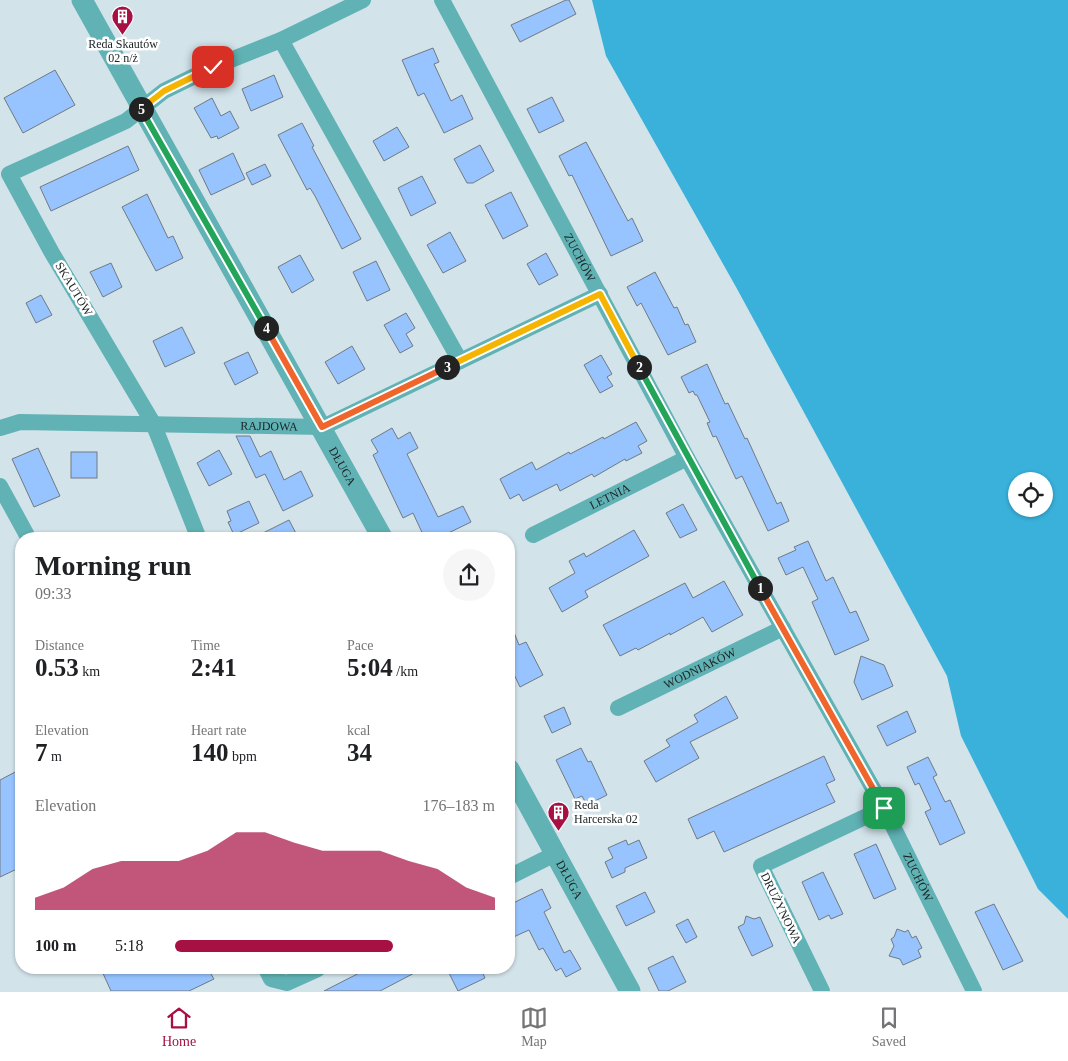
<!DOCTYPE html>
<html lang="en">
<head>
<meta charset="utf-8">
<style>
  :root { --surface:#fff; --page:#f6f6f6; --text:#202124; --muted:#757577; --line:#e0e0e0; --accent:#a71042 }
  body { margin:0; font-family:Georgia,serif; background:var(--page); color:var(--text); height:100vh; display:flex; flex-direction:column; font-size:19px; white-space:nowrap }
  * { box-sizing:border-box; margin:0 }
  p { font-size:16px; color:var(--muted) }
  .icon { flex:none; width:28px; height:28px; fill:none; stroke:currentColor; stroke-width:2; stroke-linecap:round; stroke-linejoin:round }
  .map { position:relative; flex:1; overflow:hidden }
  .side { position:absolute; left:15px; top:532px; width:500px; height:442px; display:flex; flex-direction:column; background:var(--surface); border-radius:20px; box-shadow:0 1px 4px #0004 }
  .side>* { flex:none }
  .tools { position:absolute; left:1008px; top:472px; display:grid; gap:10px }
  .tools a { display:grid; place-items:center; width:45px; height:45px; border-radius:50%; background:var(--surface); box-shadow:0 1px 4px #0004; font-size:25px }
  .pin { position:absolute; display:grid; place-items:center; width:42px; height:42px; color:#fff; margin:-21px; border-radius:10px; box-shadow:0 2px 8px #0006 }
  .km { position:absolute; width:25px; height:25px; margin:-12px; border-radius:50%; background:#222; color:#fff; font-size:14px; line-height:25px; text-align:center }
  .round { display:grid; place-items:center; flex:none; width:52px; height:52px; border-radius:26px; background:var(--page) }
  .head { display:flex; align-items:center; justify-content:space-between; height:85px; padding:0 20px }
  h1 { font-size:28px; font-weight:600; line-height:38px }
  .metrics { display:grid; grid-template-columns:repeat(3,1fr); gap:8px; height:85px; padding:5px 20px }
  .metrics div { display:grid; align-content:center }
  .metrics b { font-size:25px; font-weight:600 }
  .metrics small { font-size:14px; font-weight:400 }
  .metrics p { font-size:14px }
  .chart { height:140px; padding:10px 20px }
  .chart p { display:flex; justify-content:space-between }
  .chart svg { width:100%; height:90px; margin-top:5px; fill:var(--accent); opacity:.7 }
  ul { padding:0 20px; list-style:none; font-size:16px }
  li { display:grid; grid-template-columns:80px 60px 1fr; align-items:center; height:38px }
  li i { height:12px; border-radius:6px; background:var(--accent) }
  .tab-bar { display:flex; justify-content:space-around; align-items:center; height:70px; border-top:1px solid var(--line); background:var(--surface); font-size:14px; color:var(--muted) }
  .tab-bar a { display:grid; justify-items:center; gap:2px }
  .tab-bar .on { color:var(--accent) }
  .map>svg:first-child { display:block }
  .forest { fill:#39b1db; fill-rule:evenodd }
  .building { fill:#97c4fe; stroke:#707984 }
  .lines { fill:none; stroke-linecap:round; stroke-linejoin:round }
  .minor { stroke:#60b2b4; stroke-width:16 }
  .tertiary { stroke:#60b2b4; stroke-width:21 }
  .split-1-casing { stroke:#fff; stroke-width:10 }
  .split-2-casing { stroke:#fff; stroke-width:10 }
  .split-3-casing { stroke:#fff; stroke-width:10 }
  .split-4-casing { stroke:#fff; stroke-width:10 }
  .split-5-casing { stroke:#fff; stroke-width:10 }
  .split-6-casing { stroke:#fff; stroke-width:10 }
  .split-1 { stroke:#f0652b; stroke-width:6 }
  .split-2 { stroke:#22a559; stroke-width:6 }
  .split-3 { stroke:#f5b400; stroke-width:6 }
  .split-4 { stroke:#f0652b; stroke-width:6 }
  .split-5 { stroke:#22a559; stroke-width:6 }
  .split-6 { stroke:#f5b400; stroke-width:6 }
  .labels { text-anchor:middle; dominant-baseline:central; stroke-width:5; stroke-linejoin:round; paint-order:stroke }
  .poi-label { font-size:12px; fill:#1b2224; stroke:#fff }
  .street-label { font-size:12px; fill:#1b2224; stroke:#fff }
</style>
</head>
<body>
<div class="map">
<svg width="1068" height="991" viewBox="0 0 1068 991">
  <rect width="100%" height="100%" fill="#d2e3ea"/>
  <path class="forest" d="M592,0H1068V919L1038,889L961,736L947,676L736,287L606,56ZM1016,481H1044V509H1016Z"/>
  <g class="building">
    <polygon points="566,0 569,0 576,14 520,42 511,25"/>
    <polygon points="433,48 439,62 434,64 451,101 462,95 473,119 444,133 424,93 418,96 402,60"/>
    <polygon points="55,70 75,105 23,133 4,98"/>
    <polygon points="274,75 283,97 251,111 242,89"/>
    <polygon points="552,97 564,121 539,133 527,109"/>
    <polygon points="212,98 221,116 230,111 239,128 218,139 217,136 211,138 194,108"/>
    <polygon points="302,123 314,146 312,147 361,239 342,249 315,196 310,188 307,190 278,135"/>
    <polygon points="397,127 409,147 384,161 373,141"/>
    <polygon points="586,142 628,221 632,218 643,241 611,256 572,175 569,176 559,156"/>
    <polygon points="480,145 494,171 473,183 467,183 454,159"/>
    <polygon points="128,146 139,170 51,211 40,187"/>
    <polygon points="233,153 245,179 211,195 199,170"/>
    <polygon points="265,164 271,176 252,185 246,173"/>
    <polygon points="422,176 436,203 411,216 398,188"/>
    <polygon points="511,192 528,226 503,239 485,205"/>
    <polygon points="147,194 168,238 173,236 183,258 156,271 122,207"/>
    <polygon points="450,232 466,261 443,273 427,245"/>
    <polygon points="546,253 558,275 539,285 527,264"/>
    <polygon points="300,255 314,280 292,293 278,267"/>
    <polygon points="376,261 390,290 367,301 353,272"/>
    <polygon points="111,263 122,287 103,297 90,272"/>
    <polygon points="655,272 674,308 677,307 685,325 688,324 696,342 668,355 641,303 637,306 627,287"/>
    <polygon points="41,295 52,315 36,323 26,303"/>
    <polygon points="406,313 415,328 406,334 413,346 400,353 384,325"/>
    <polygon points="182,327 195,353 165,367 153,341"/>
    <polygon points="352,346 365,369 338,384 325,362"/>
    <polygon points="248,352 258,373 235,385 224,363"/>
    <polygon points="601,355 612,374 607,377 613,386 600,393 584,365"/>
    <polygon points="707,364 725,404 728,403 745,439 747,438 777,504 781,502 789,521 768,531 742,476 736,479 716,436 713,437 707,423 710,422 697,395 695,395 693,391 689,393 681,377"/>
    <polygon points="636,422 647,441 638,446 642,453 626,461 625,459 594,477 592,474 560,491 557,484 523,501 519,494 510,499 500,479 532,462 536,470 569,452 570,454 603,437 604,439"/>
    <polygon points="392,428 398,439 410,432 418,448 407,454 438,517 463,506 471,522 436,539 425,539 413,513 403,518 373,455 378,452 371,440"/>
    <polygon points="236,436 250,436 260,457 271,451 284,480 301,471 313,496 283,511 265,474 256,478"/>
    <polygon points="38,448 60,496 34,507 12,459"/>
    <polygon points="219,450 232,474 209,486 197,463"/>
    <rect x="71" y="452" width="26" height="26"/>
    <polygon points="249,501 259,523 234,535 228,522 231,521 227,511"/>
    <polygon points="683,504 697,530 680,538 666,513"/>
    <polygon points="289,520 299,539 251,539"/>
    <polygon points="634,530 649,556 585,591 588,597 562,612 549,588 575,573 569,561 584,553 586,557"/>
    <polygon points="808,541 826,581 833,577 850,613 856,611 869,640 835,655 812,602 818,599 803,567 786,575 778,558 796,550 794,547"/>
    <polygon points="724,581 743,615 712,632 703,617 670,635 670,633 638,650 636,648 620,656 603,625 685,583 693,598"/>
    <polygon points="509,620 519,645 526,642 543,675 520,687 509,664"/>
    <polygon points="861,656 884,665 893,686 862,700 854,682"/>
    <polygon points="726,696 738,718 690,742 699,758 656,782 644,761 670,746 666,740 698,722 694,715"/>
    <polygon points="564,707 571,724 552,733 544,716"/>
    <polygon points="907,711 916,732 887,746 877,726"/>
    <polygon points="581,748 588,762 591,761 607,795 587,805 582,796 575,799 556,760"/>
    <polygon points="824,756 835,780 826,784 835,802 724,852 714,831 697,839 688,819"/>
    <polygon points="928,757 937,775 933,777 945,802 950,800 965,833 940,845 925,812 931,809 919,783 915,785 907,767"/>
    <polygon points="21,769 21,867 0,877 0,780"/>
    <polygon points="626,840 628,845 639,840 647,858 625,868 625,872 612,878 605,862 613,858 608,848"/>
    <polygon points="876,844 896,889 874,899 854,854"/>
    <polygon points="823,872 843,914 831,919 829,915 819,920 802,882"/>
    <polygon points="542,889 551,908 544,912 564,953 570,950 581,969 566,977 561,968 556,971 543,948 539,950 529,930 509,939 509,905"/>
    <polygon points="645,892 655,912 626,926 616,906"/>
    <polygon points="994,904 1023,961 1003,970 975,912"/>
    <polygon points="746,916 754,919 760,917 773,946 752,956 738,927 744,924"/>
    <polygon points="688,919 697,937 686,943 676,925"/>
    <polygon points="897,929 905,932 908,930 912,938 916,936 922,948 918,950 921,957 903,965 900,959 889,956 894,946 891,939 894,937"/>
    <polygon points="673,956 686,982 668,991 659,991 648,968"/>
    <polygon points="101,969 208,969 214,979 189,991 111,991"/>
    <polygon points="367,969 422,969 380,991 324,991"/>
    <polygon points="447,969 481,969 485,978 458,991"/>
  </g>
  <g class="lines">
    <g class="minor">
      <path id="s1" d="M442,0L687,458L884,808L974,991"/>
      <polyline points="281,40 460,361"/>
      <path id="s2" d="M0,428L20,422L323,427L600,294"/>
      <polyline points="0,486 29,539"/>
      <path id="s3" d="M533,535L687,458"/>
      <polyline points="199,539 153,423 52,253 9,174 126,121 164,91 213,67 281,40 363,0"/>
      <path id="s4" d="M618,708L783,628"/>
      <polyline points="509,877 555,854"/>
      <polyline points="266,969 271,979 287,983 318,969"/>
      <polyline points="822,991 761,866 884,808"/>
    </g>
    <g class="tertiary">
      <path id="s5" d="M82,0L383,539"/>
      <path id="s6" d="M509,769L630,991"/>
    </g>
  </g>
  <g class="lines">
    <defs>
      <polyline id="split-1" points="760,588 884,808"/>
      <polyline id="split-2" points="639,367 760,588"/>
      <polyline id="split-3" points="447,367 600,294 639,367"/>
      <polyline id="split-4" points="266,328 322,427 447,367"/>
      <polyline id="split-5" points="141,109 266,328"/>
      <polyline id="split-6" points="141,109 164,91 213,67"/>
    </defs>
    <use href="#split-1" class="split-1-casing"/>
    <use href="#split-2" class="split-2-casing"/>
    <use href="#split-3" class="split-3-casing"/>
    <use href="#split-4" class="split-4-casing"/>
    <use href="#split-5" class="split-5-casing"/>
    <use href="#split-6" class="split-6-casing"/>
    <use href="#split-1" class="split-1"/>
    <use href="#split-2" class="split-2"/>
    <use href="#split-3" class="split-3"/>
    <use href="#split-4" class="split-4"/>
    <use href="#split-5" class="split-5"/>
    <use href="#split-6" class="split-6"/>
  </g>
  <defs>
    <symbol id="building-pin" viewBox="-11 -11 22 30"><path d="M0 17L-7.5 6A9.5 9.5 0 1 1 7.5 6Z" fill="#a71042" stroke="#fff"/><path d="M-4-6H4V6H1V3H-1V6H-4ZM-2.5-4.3h1.7v1.8h-1.7ZM.8-4.3h1.7v1.8H.8ZM-2.5-1h1.7V.8h-1.7ZM.8-1h1.7V.8H.8Z" fill="#fff"/></symbol>
  </defs>
  <g fill-rule="evenodd">
    <use href="#building-pin" x="110" y="4" width="25" height="34"/>
    <use href="#building-pin" x="546" y="800" width="25" height="34"/>
  </g>
  <g class="labels">
    <g class="poi-label">
      <text x="123" y="44">Reda Skautów<tspan x="123" dy="14">02 n/ż</tspan></text>
      <text x="574" y="805" text-anchor="start">Reda<tspan x="574" dy="14">Harcerska 02</tspan></text>
    </g>
    <g class="street-label">
      <text stroke="none"><textPath href="#s1" startOffset="292">ZUCHÓW</textPath></text>
      <text transform="translate(74 289) rotate(59)">SKAUTÓW</text>
      <text stroke="none"><textPath href="#s2" startOffset="270">RAJDOWA</textPath></text>
      <text stroke="none"><textPath href="#s5" startOffset="534">DŁUGA</textPath></text>
      <text stroke="none"><textPath href="#s3" startOffset="86">LETNIA</textPath></text>
      <text stroke="none"><textPath href="#s4" startOffset="91">WODNIAKÓW</textPath></text>
      <text stroke="none"><textPath href="#s1" startOffset="998">ZUCHÓW</textPath></text>
      <text stroke="none"><textPath href="#s6" startOffset="126">DŁUGA</textPath></text>
      <text transform="translate(781 908) rotate(64)">DRUŻYNOWA</text>
    </g>
  </g>
</svg>
<div class="tools">
<a><svg class="icon" aria-label="locate" viewBox="0 0 24 24"><circle cx="12" cy="12" r="6"/><path d="M12 2v4M12 18v4M2 12h4M18 12h4"/></svg></a>
</div>
<div class="pin" style="left:884px;top:808px;background:#1e9e55"><svg class="icon" aria-label="arrive" viewBox="0 0 24 24"><path d="M6 21V4h12l-3 4 3 4H6"/></svg></div>
<div class="pin" style="left:213px;top:67px;background:#d93025"><svg class="icon" aria-label="check" viewBox="0 0 24 24"><path d="M5 12l5 5 9-10"/></svg></div>
<b class="km" style="left:760px;top:588px">1</b>
<b class="km" style="left:639px;top:367px">2</b>
<b class="km" style="left:447px;top:367px">3</b>
<b class="km" style="left:266px;top:328px">4</b>
<b class="km" style="left:141px;top:109px">5</b>
<section class="side">
<div class="head"><div><h1>Morning run</h1><p>09:33</p></div><a class="round"><svg class="icon" aria-label="share" viewBox="0 0 24 24"><path d="M12 15V3M7 8l5-5 5 5M5 13v7h14v-7"/></svg></a></div>
<div class="metrics">
<div><p>Distance</p><b>0.53<small> km</small></b></div>
<div><p>Time</p><b>2:41</b></div>
<div><p>Pace</p><b>5:04<small> /km</small></b></div>
</div>
<div class="metrics">
<div><p>Elevation</p><b>7<small> m</small></b></div>
<div><p>Heart rate</p><b>140<small> bpm</small></b></div>
<div><p>kcal</p><b>34</b></div>
</div>
<div class="chart"><p><span>Elevation</span>176–183 m</p>
<svg viewBox="0 0 160 44" preserveAspectRatio="none"><path d="M0 44V38L10 33L20 24L30 20L40 20L50 20L60 15L70 6L80 6L90 11L100 15L110 15L120 15L130 20L140 24L150 33L160 38V44z"/></svg>
</div>
<ul>
<li><b>100 m</b>5:18<i style="width:68%"></i></li>
</ul>
</section>
</div>
<nav class="tab-bar">
<a class="on"><svg class="icon" aria-label="home" viewBox="0 0 24 24"><path d="M3 11l9-7 9 7M6 9v11h12V9"/></svg>Home</a>
<a><svg class="icon" aria-label="map" viewBox="0 0 24 24"><path d="M3 6l6-2 6 2 6-2v14l-6 2-6-2-6 2zM9 4v14M15 6v14"/></svg>Map</a>
<a><svg class="icon" aria-label="saved" viewBox="0 0 24 24"><path d="M7 4h10v16l-5-4-5 4z"/></svg>Saved</a>
</nav>
</body>
</html>
